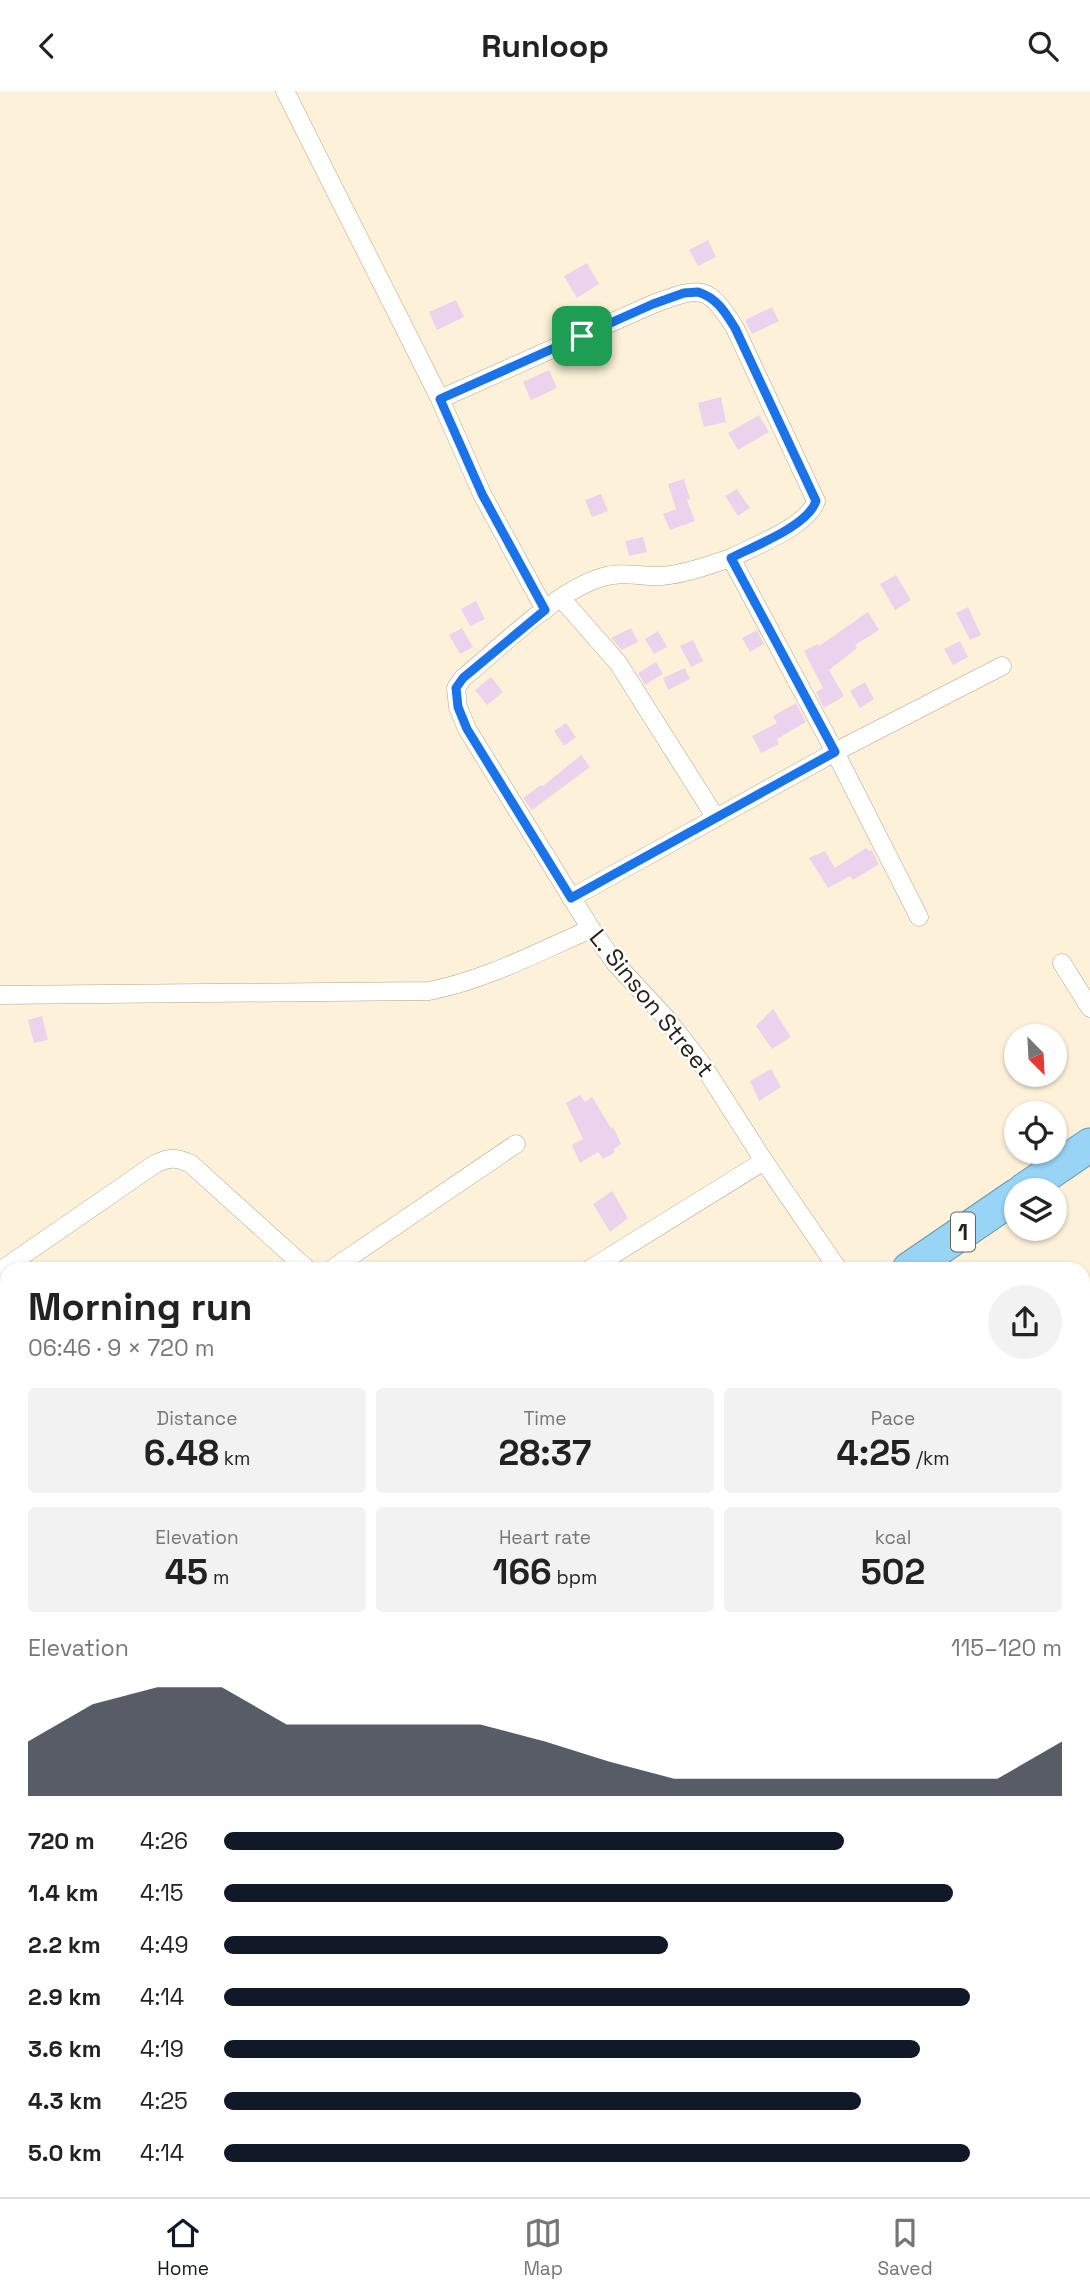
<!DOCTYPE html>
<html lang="en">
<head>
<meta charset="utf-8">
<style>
  :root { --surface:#fff; --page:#f2f2f2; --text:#222; --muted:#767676; --line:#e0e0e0; --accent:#111827 }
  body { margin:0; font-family:"Space Grotesk",sans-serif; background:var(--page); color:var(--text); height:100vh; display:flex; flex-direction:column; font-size:26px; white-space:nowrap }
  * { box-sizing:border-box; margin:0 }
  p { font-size:23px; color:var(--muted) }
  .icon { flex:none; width:38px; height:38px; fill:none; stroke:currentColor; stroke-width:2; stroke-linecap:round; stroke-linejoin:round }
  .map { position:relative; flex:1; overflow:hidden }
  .side { position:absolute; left:0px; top:1171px; width:1090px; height:936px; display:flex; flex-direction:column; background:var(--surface); border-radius:21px 21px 0 0; box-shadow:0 2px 5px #0004 }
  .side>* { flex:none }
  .needle { width:46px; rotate:156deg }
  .buttons { position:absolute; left:1004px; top:933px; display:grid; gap:14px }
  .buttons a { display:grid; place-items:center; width:63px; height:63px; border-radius:50%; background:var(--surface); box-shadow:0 2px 5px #0004; font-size:35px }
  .pin { position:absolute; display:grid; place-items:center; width:60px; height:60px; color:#fff; margin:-30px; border-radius:14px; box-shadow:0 4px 10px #0006 }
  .round { display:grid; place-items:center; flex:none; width:74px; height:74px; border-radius:37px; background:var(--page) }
  .summary { display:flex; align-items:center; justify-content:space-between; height:119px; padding:0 28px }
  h1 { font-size:38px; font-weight:800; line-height:52px }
  .stats { display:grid; grid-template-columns:repeat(3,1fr); gap:10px; height:119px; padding:7px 28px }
  .stats div { display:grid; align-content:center; border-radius:7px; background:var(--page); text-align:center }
  .stats b { font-size:35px; font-weight:800 }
  .stats small { font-size:19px; font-weight:400 }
  .stats p { font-size:19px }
  .chart { height:196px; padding:14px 28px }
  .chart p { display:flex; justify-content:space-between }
  .chart svg { width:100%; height:126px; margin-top:7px; fill:var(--accent); opacity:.7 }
  ul { padding:0 28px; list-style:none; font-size:23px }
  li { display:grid; grid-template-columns:112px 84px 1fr; align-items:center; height:52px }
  li i { height:18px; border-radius:9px; background:var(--accent) }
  header { display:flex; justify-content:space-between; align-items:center; height:91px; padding:0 28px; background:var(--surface); font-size:32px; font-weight:800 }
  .tab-bar { display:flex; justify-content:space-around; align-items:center; height:98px; border-top:2px solid var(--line); background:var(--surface); font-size:19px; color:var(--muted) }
  .tab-bar a { display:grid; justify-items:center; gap:4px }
  .tab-bar .selected { color:var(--accent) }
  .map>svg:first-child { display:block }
  .built { fill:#f9e8c1 }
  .building { fill:#ebd3ee }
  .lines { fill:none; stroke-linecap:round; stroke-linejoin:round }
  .lane-casing { stroke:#b2a586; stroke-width:10 }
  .street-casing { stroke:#b2a586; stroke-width:19 }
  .highway-casing { stroke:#7096a8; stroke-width:35 }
  .lane { stroke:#fff; stroke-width:9 }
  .street { stroke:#fff; stroke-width:18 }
  .highway { stroke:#97d4f6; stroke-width:33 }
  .route-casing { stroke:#fff; stroke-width:14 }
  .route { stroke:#1a73e8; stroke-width:9 }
  .labels { text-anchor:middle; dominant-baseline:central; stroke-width:5; stroke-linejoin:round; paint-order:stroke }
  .shield { fill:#fff; stroke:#68645c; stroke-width:2 }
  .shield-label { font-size:23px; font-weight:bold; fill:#272216 }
  .street-label { font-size:24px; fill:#272216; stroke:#fff }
</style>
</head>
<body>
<header><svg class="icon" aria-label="back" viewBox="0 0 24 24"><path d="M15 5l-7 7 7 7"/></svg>Runloop<svg class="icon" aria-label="search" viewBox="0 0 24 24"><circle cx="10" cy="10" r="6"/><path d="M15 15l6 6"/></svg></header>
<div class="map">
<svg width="1090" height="2106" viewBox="0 0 1090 2106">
  <rect width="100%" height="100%" fill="#fdf2d9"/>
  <polygon class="built" points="3,1813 7,1816 7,2100 297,2100 303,2106 0,2106 0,1814"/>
  <g class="building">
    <polygon points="708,149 716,166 698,175 689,159"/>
    <polygon points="587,172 599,193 577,207 564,185"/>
    <polygon points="456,209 464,226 437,239 429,221"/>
    <polygon points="772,216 779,230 752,243 745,229"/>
    <polygon points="549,279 557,297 531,309 523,291"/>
    <polygon points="721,306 726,331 704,336 698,312"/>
    <polygon points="759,324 769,341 738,359 728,342"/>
    <polygon points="684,388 690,408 687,409 695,430 670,439 663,423 676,418 668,393"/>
    <polygon points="737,398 750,417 738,425 725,405"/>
    <polygon points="601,403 608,420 592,426 585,409"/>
    <polygon points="643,446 647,461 629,465 625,450"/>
    <polygon points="896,484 911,509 895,519 880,493"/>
    <polygon points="476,510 485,528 470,535 461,518"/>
    <polygon points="968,516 981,544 970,549 956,522"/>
    <polygon points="868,521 879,539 855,554 857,557 829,579 844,605 824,617 816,601 823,597 804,560 817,553 819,555"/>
    <polygon points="462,537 473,556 460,563 449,544"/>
    <polygon points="631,537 638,551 622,559 611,547"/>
    <polygon points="757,539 764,553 750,561 742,547"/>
    <polygon points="658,540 667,556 654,563 645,548"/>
    <polygon points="693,549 703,570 691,576 680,555"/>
    <polygon points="960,550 968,566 953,574 944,558"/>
    <polygon points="656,571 663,583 645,594 638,582"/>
    <polygon points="685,577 690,588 668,599 663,587"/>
    <polygon points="491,586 503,601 487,614 475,599"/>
    <polygon points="865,591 874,608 860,617 850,600"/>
    <polygon points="796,612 806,631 777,648 779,653 761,662 752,645 777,632 773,625"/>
    <polygon points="566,632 576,646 564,655 554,640"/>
    <polygon points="581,664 590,676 532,719 523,707 541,694 543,695"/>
    <polygon points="866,757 869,760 872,759 879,773 853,789 850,785 828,797 809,767 825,760 835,777"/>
    <polygon points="773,918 791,946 772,958 756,935"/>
    <polygon points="42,925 48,949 34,952 28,929"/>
    <polygon points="771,978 781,996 759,1010 750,990"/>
    <polygon points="580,1004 585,1011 592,1006 611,1037 613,1036 621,1053 614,1058 614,1062 603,1068 598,1061 580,1072 572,1054 583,1048 566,1012"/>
    <polygon points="612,1100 628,1127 610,1141 593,1113"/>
  </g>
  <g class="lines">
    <defs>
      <polyline id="lane" points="165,2106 171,2100"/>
      <g id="street">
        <polyline points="285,0 440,308 482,403 545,519"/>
        <path d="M440,308L653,213C700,196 707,192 735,237L816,410C808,435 754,455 731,467"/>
        <polyline points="561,507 618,572 716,727"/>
        <polyline points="571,807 835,661 1002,575"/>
        <polyline points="1062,872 1090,917"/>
        <path d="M0,904L429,900C486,889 538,861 591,838"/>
        <polyline points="332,1178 516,1053"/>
        <polyline points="590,1178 764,1070"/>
        <path d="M838,1178L764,1070L702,973L667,928L616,873L591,838L467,638L458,616L456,597L463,587C500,557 558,498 603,486C622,480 643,486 662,485C686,483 709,474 731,467L835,661L919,826"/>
        <path d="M0,1180L155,1073C170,1066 176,1066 191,1073L307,1178"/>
        <polyline points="0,1322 7,1332"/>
        <polyline points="0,1545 7,1556"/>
        <polyline points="0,1724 7,1736"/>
        <polyline points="318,2100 324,2106"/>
        <polyline points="518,2100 521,2106"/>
        <polyline points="418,2106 426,2100"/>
        <polyline points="769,2106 777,2100"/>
      </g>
      <g id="highway">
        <polyline points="1024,1099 1090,1054"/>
        <polyline points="909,1178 1017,1104"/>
        <polyline points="0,1784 7,1780"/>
      </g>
    </defs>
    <use href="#lane" class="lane-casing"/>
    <use href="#street" class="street-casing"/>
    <use href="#highway" class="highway-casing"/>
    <use href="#lane" class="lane"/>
    <use href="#street" class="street"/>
    <use href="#highway" class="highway"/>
  </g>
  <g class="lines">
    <defs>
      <path id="route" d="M698,201C717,207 725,221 735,237L816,410C808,435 754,455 731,467L835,661L571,807L467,638L458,616L456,597L463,587L545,519L482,403L440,308L653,213L684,202Z"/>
    </defs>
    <use href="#route" class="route-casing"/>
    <use href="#route" class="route"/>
  </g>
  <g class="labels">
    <rect class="shield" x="951" y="1121.5" width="24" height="39" rx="5"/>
    <g class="shield-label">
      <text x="963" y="1141">1</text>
    </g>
    <g class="street-label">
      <text transform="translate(652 912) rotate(51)">L. Sinson Street</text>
    </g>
  </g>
</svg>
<div class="buttons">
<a><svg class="needle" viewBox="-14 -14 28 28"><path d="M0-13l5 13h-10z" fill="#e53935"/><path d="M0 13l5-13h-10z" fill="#767676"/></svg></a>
<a><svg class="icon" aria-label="locate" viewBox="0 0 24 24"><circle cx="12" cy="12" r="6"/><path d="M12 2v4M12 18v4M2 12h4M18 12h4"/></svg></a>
<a><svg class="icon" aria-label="layers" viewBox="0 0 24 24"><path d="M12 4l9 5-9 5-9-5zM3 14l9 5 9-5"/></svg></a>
</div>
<div class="pin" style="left:582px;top:245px;background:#1e9e55"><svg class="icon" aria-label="arrive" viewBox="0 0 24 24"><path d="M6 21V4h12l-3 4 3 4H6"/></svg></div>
<section class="side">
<div class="summary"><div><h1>Morning run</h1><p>06:46 · 9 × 720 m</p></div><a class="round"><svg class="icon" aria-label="share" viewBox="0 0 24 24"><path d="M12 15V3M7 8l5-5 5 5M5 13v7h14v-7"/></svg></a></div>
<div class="stats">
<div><p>Distance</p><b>6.48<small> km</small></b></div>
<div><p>Time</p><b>28:37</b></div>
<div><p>Pace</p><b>4:25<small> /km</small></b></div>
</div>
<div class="stats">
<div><p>Elevation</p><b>45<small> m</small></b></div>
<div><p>Heart rate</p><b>166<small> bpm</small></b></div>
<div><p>kcal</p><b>502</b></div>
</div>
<div class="chart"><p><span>Elevation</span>115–120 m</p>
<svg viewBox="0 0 160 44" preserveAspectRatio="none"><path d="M0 44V25L10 12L20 6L30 6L40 19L50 19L60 19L70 19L80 25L90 32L100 38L110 38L120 38L130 38L140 38L150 38L160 25V44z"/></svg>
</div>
<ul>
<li><b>720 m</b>4:26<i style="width:74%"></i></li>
<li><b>1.4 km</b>4:15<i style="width:87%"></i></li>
<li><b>2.2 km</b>4:49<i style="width:53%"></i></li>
<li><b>2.9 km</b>4:14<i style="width:89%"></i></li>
<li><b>3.6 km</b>4:19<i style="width:83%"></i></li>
<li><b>4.3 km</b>4:25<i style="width:76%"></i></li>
<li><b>5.0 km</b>4:14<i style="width:89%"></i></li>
</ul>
</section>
</div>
<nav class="tab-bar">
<a class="selected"><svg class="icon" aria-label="home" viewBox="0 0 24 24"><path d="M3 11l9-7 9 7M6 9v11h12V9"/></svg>Home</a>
<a><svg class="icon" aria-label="map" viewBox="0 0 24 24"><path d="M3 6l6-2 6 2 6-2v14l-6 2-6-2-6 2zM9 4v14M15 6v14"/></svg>Map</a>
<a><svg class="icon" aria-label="saved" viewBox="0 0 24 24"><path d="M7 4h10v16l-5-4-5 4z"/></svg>Saved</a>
</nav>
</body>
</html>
